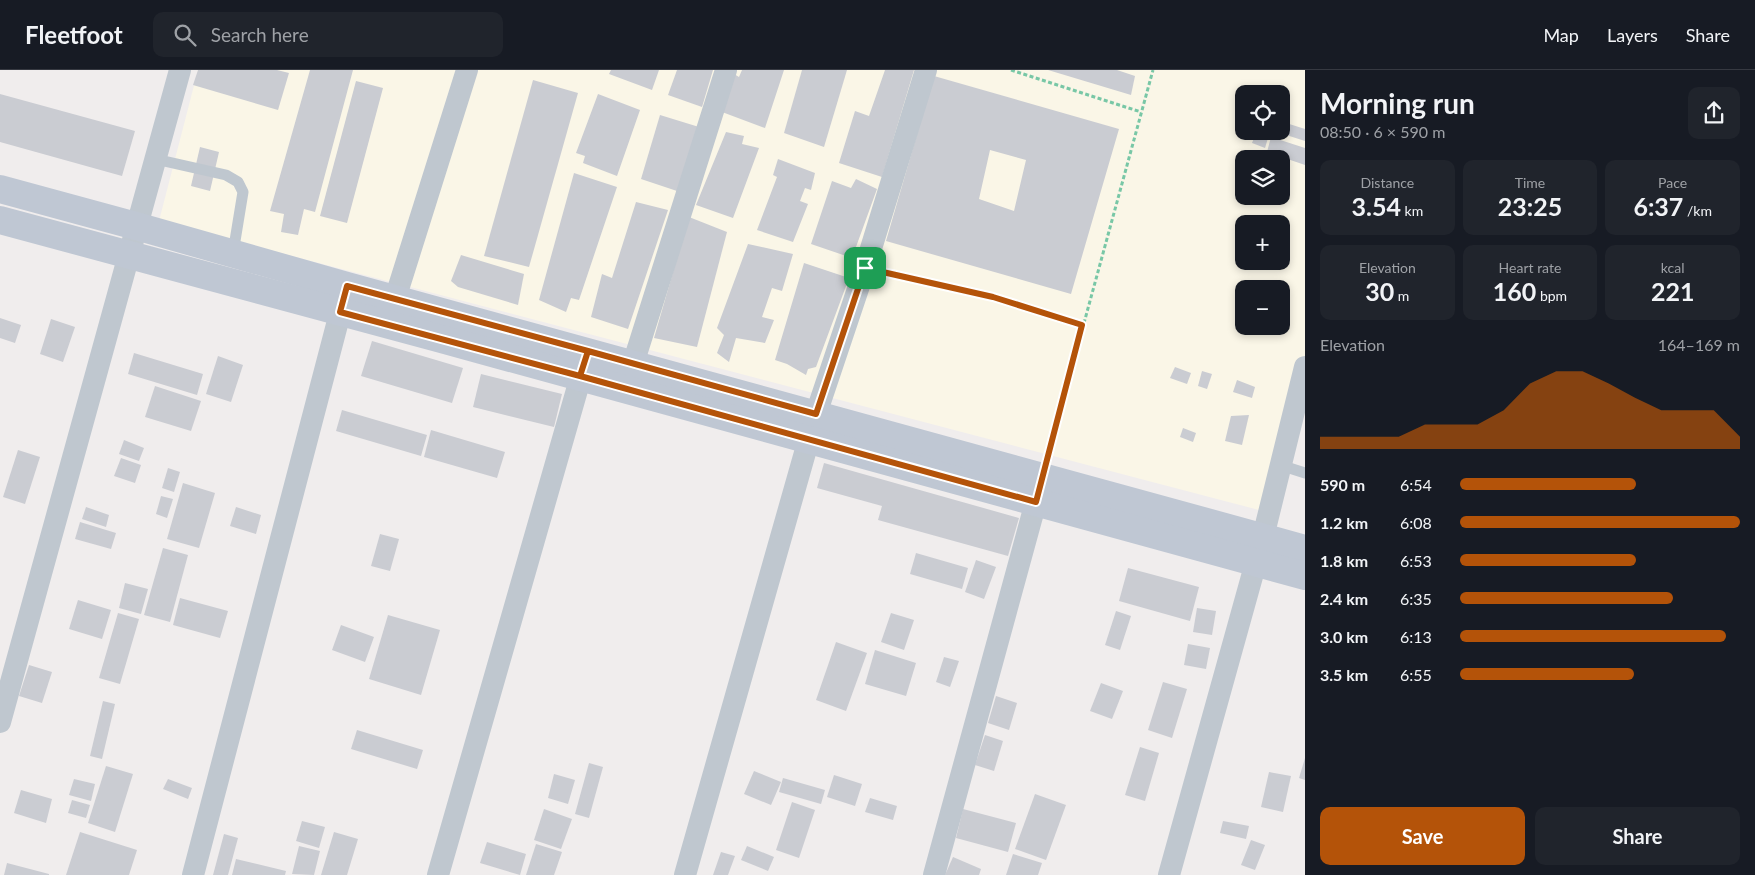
<!DOCTYPE html>
<html lang="en">
<head>
<meta charset="utf-8">
<style>
  :root { --surface:#171b24; --page:#20242c; --text:#f1f3f6; --muted:#9ea1a6; --line:#363941; --accent:#b45309 }
  body { margin:0; font-family:Lato,sans-serif; background:var(--page); color:var(--text); height:100vh; display:flex; flex-direction:column; font-size:19px; white-space:nowrap }
  * { box-sizing:border-box; margin:0 }
  p { font-size:16px; color:var(--muted) }
  .icon { flex:none; width:28px; height:28px; fill:none; stroke:currentColor; stroke-width:2; stroke-linecap:round; stroke-linejoin:round }
  .map { position:relative; flex:1; overflow:hidden }
  .sheet { display:flex; flex-direction:column; background:var(--surface); width:450px }
  .sheet>* { flex:none }
  .fabs { position:absolute; left:1235px; top:15px; display:grid; gap:10px }
  .fabs a { display:grid; place-items:center; width:55px; height:55px; border-radius:10px; background:var(--surface); box-shadow:0 2px 8px #0003; font-size:25px }
  .pin { position:absolute; display:grid; place-items:center; width:42px; height:42px; color:#fff; margin:-21px; border-radius:10px; box-shadow:0 2px 8px #0006 }
  .round { display:grid; place-items:center; flex:none; width:52px; height:52px; border-radius:10px; background:var(--page) }
  .overview { display:flex; align-items:center; justify-content:space-between; height:85px; padding:0 15px }
  h1 { font-size:28px; font-weight:700; line-height:38px }
  .stats { display:grid; grid-template-columns:repeat(3,1fr); gap:8px; height:85px; padding:5px 15px }
  .stats div { display:grid; align-content:center; border-radius:10px; background:var(--page); text-align:center }
  .stats b { font-size:25px; font-weight:700 }
  .stats small { font-size:14px; font-weight:400 }
  .stats p { font-size:14px }
  .chart { height:140px; padding:10px 15px }
  .chart p { display:flex; justify-content:space-between }
  .chart svg { width:100%; height:90px; margin-top:5px; fill:var(--accent); opacity:.7 }
  .cta { display:flex; gap:10px; margin-top:auto; padding:10px 15px }
  .cta a { flex:1; height:58px; border-radius:10px; background:var(--accent); color:#fff; font-size:20px; font-weight:700; line-height:58px; text-align:center }
  .cta a+a { background:var(--page); color:var(--text) }
  ul { padding:0 15px; list-style:none; font-size:16px }
  li { display:grid; grid-template-columns:80px 60px 1fr; align-items:center; height:38px }
  li i { height:12px; border-radius:6px; background:var(--accent) }
  header { display:flex; align-items:center; gap:30px; box-sizing:border-box; height:70px; padding:0 25px; background:var(--surface); border-bottom:1px solid var(--line) }
  header strong { font-size:24px }
  nav { display:flex; gap:28px; margin-inline-start:auto; font-size:18px }
  .search { width:350px; height:45px; background:var(--page); display:flex; align-items:center; gap:12px; box-sizing:border-box; padding:0 18px; border-radius:10px; color:var(--muted); font-size:19px }
  main { display:flex; flex:1; min-height:0 }
  .map>svg:first-child { display:block }
  .commercial { fill:#faf6e7; fill-rule:evenodd }
  .building { fill:#caccd2; fill-rule:evenodd }
  .lines { fill:none; stroke-linecap:round; stroke-linejoin:round }
  .path { stroke:#78c7a6; stroke-width:3; stroke-dasharray:4 2.5; stroke-linecap:butt }
  .lane { stroke:#bfc7cf; stroke-width:11 }
  .street { stroke:#bfc7cf; stroke-width:22 }
  .secondary { stroke:#bfc7d3; stroke-width:28 }
  .route-casing { stroke:#fff; stroke-width:10 }
  .route { stroke:#b45309; stroke-width:6 }
</style>
</head>
<body>
<header>
<strong>Fleetfoot</strong>
<div class="search"><svg class="icon" aria-label="search" viewBox="0 0 24 24"><circle cx="10" cy="10" r="6"/><path d="M15 15l6 6"/></svg>Search here</div>
<nav><a>Map</a><a>Layers</a><a>Share</a></nav>
</header>
<main>
<div class="map">
<svg width="1305" height="805" viewBox="0 0 1305 805">
  <rect width="100%" height="100%" fill="#f0eded"/>
  <path class="commercial" d="M198,0H1305V338L1278,445L159,151ZM1244,24H1281V61H1244ZM1244,89H1281V126H1244ZM1244,154H1281V191H1244ZM1244,219H1281V256H1244Z"/>
  <g class="building">
    <polygon points="198,0 277,0 289,3 278,40 193,15"/>
    <polygon points="310,0 353,0 315,142 304,139 298,165 281,162 284,144 270,141"/>
    <polygon points="611,0 659,0 652,20 609,4"/>
    <polygon points="677,0 713,0 702,37 668,25"/>
    <polygon points="742,0 784,0 765,58 722,42 734,4 739,7"/>
    <polygon points="802,0 847,0 824,77 784,63"/>
    <polygon points="885,0 914,0 882,107 839,93 855,41 869,46"/>
    <polygon points="1048,0 1117,0 1135,6 1131,25"/>
    <path d="M934,6L1119,59L1071,224L886,171ZM990,80L1026,90L1014,141L979,129Z"/>
    <polygon points="533,10 578,23 529,197 484,186"/>
    <polygon points="356,11 383,18 347,153 320,146"/>
    <polygon points="0,24 135,61 122,106 0,72"/>
    <polygon points="598,24 640,40 617,106 583,93 585,86 576,83"/>
    <polygon points="660,45 699,57 677,121 641,109"/>
    <polygon points="1283,52 1305,59 1305,71 1280,63"/>
    <polygon points="726,62 744,66 742,74 759,78 733,148 696,135"/>
    <polygon points="1256,63 1268,68 1265,78 1252,73"/>
    <polygon points="1271,67 1305,78 1305,95 1267,82"/>
    <polygon points="200,77 219,82 210,121 191,116"/>
    <polygon points="778,89 815,103 811,120 805,118 800,131 808,134 793,172 757,160 777,107 773,105"/>
    <polygon points="1281,95 1288,98 1281,115"/>
    <polygon points="574,103 617,117 579,230 571,228 566,242 539,230"/>
    <polygon points="856,109 877,119 852,188 811,174 832,111 851,118"/>
    <polygon points="636,132 668,140 628,259 591,247 602,204 612,208"/>
    <polygon points="689,147 727,162 697,277 654,268"/>
    <polygon points="748,174 793,184 782,221 772,218 762,247 774,250 765,273 736,268 729,292 717,283 724,265 717,258"/>
    <polygon points="461,185 524,204 518,235 458,217 451,211"/>
    <polygon points="804,193 849,208 816,297 808,299 806,305 787,294 775,290"/>
    <polygon points="0,248 21,255 15,273 0,268"/>
    <polygon points="51,249 75,257 63,292 40,284"/>
    <polygon points="372,271 463,298 452,333 361,306"/>
    <polygon points="134,283 203,304 197,325 128,304"/>
    <polygon points="218,286 243,295 231,332 206,324"/>
    <polygon points="1175,297 1191,303 1187,314 1170,308"/>
    <polygon points="1202,301 1212,304 1207,319 1198,316"/>
    <polygon points="481,304 562,324 554,357 473,337"/>
    <polygon points="1237,310 1255,317 1252,328 1233,322"/>
    <polygon points="155,316 201,331 191,361 145,347"/>
    <polygon points="342,340 427,365 421,386 336,361"/>
    <polygon points="1249,345 1242,375 1225,371 1231,346"/>
    <polygon points="1183,358 1196,363 1193,372 1180,367"/>
    <polygon points="431,360 505,382 497,408 424,387"/>
    <polygon points="124,370 144,378 139,391 119,384"/>
    <polygon points="18,380 40,387 25,434 3,427"/>
    <polygon points="121,388 141,395 135,413 114,406"/>
    <polygon points="824,393 1019,448 1008,486 878,450 882,436 817,418"/>
    <polygon points="168,398 180,402 174,422 162,418"/>
    <polygon points="183,413 215,423 199,478 167,469"/>
    <polygon points="161,426 173,429 167,448 156,444"/>
    <polygon points="86,437 109,445 106,457 82,449"/>
    <polygon points="236,437 261,445 256,464 230,456"/>
    <polygon points="80,452 116,463 111,479 75,469"/>
    <polygon points="380,464 399,469 390,501 371,496"/>
    <polygon points="163,478 188,485 170,552 144,545"/>
    <polygon points="916,483 968,498 962,519 910,504"/>
    <polygon points="976,490 996,497 984,529 965,522"/>
    <polygon points="1128,498 1199,517 1190,551 1119,531"/>
    <polygon points="125,513 148,519 141,544 119,538"/>
    <polygon points="180,528 228,541 220,568 173,555"/>
    <polygon points="78,530 111,540 102,569 69,559"/>
    <polygon points="1197,538 1216,541 1212,565 1193,562"/>
    <polygon points="1116,541 1131,546 1120,580 1105,575"/>
    <polygon points="118,543 139,549 120,614 99,608"/>
    <polygon points="891,543 914,550 904,580 881,572"/>
    <polygon points="388,545 440,560 421,625 369,609"/>
    <polygon points="341,555 374,567 365,592 332,580"/>
    <polygon points="836,572 867,583 846,641 816,630"/>
    <polygon points="1188,574 1210,578 1206,599 1184,595"/>
    <polygon points="875,580 916,593 906,626 865,614"/>
    <polygon points="944,587 959,591 950,617 936,612"/>
    <polygon points="29,595 52,602 42,633 19,626"/>
    <polygon points="1163,612 1187,619 1172,668 1148,660"/>
    <polygon points="1101,613 1123,621 1112,649 1090,641"/>
    <polygon points="996,626 1017,633 1009,660 988,653"/>
    <polygon points="103,631 115,634 102,689 90,686"/>
    <polygon points="357,660 423,680 417,699 351,679"/>
    <polygon points="985,665 1003,671 994,701 975,695"/>
    <polygon points="1140,677 1159,683 1145,731 1125,725"/>
    <polygon points="1305,688 1305,710 1299,708"/>
    <polygon points="589,693 603,697 589,748 575,744"/>
    <polygon points="106,696 133,704 115,762 88,753"/>
    <polygon points="754,701 781,712 771,735 744,724"/>
    <polygon points="1269,702 1291,706 1283,742 1261,737"/>
    <polygon points="554,704 575,710 568,734 548,728"/>
    <polygon points="834,705 862,714 855,736 827,727"/>
    <polygon points="783,708 825,720 821,734 779,722"/>
    <polygon points="74,709 95,714 91,731 69,725"/>
    <polygon points="168,709 192,718 188,729 163,719"/>
    <polygon points="21,720 52,729 46,753 14,743"/>
    <polygon points="1035,724 1066,735 1046,790 1015,779"/>
    <polygon points="870,728 897,736 893,750 865,742"/>
    <polygon points="72,730 90,735 86,748 68,743"/>
    <polygon points="792,732 815,740 799,788 776,780"/>
    <polygon points="544,739 572,749 561,779 534,770"/>
    <polygon points="963,739 1016,753 1008,782 956,768"/>
    <polygon points="302,751 325,757 319,778 296,771"/>
    <polygon points="1223,751 1249,756 1246,769 1220,763"/>
    <polygon points="80,762 137,780 129,805 66,805"/>
    <polygon points="334,762 358,769 347,805 321,805"/>
    <polygon points="224,764 238,768 228,805 213,805"/>
    <polygon points="1251,770 1265,775 1255,800 1241,795"/>
    <polygon points="487,772 526,784 520,805 480,793"/>
    <polygon points="536,774 562,782 554,805 526,805"/>
    <polygon points="299,776 320,781 314,805 292,804"/>
    <polygon points="747,776 774,787 768,801 741,790"/>
    <polygon points="721,782 735,786 728,805 713,805"/>
    <polygon points="1013,784 1042,793 1038,805 1006,805"/>
    <polygon points="953,787 981,799 979,805 945,805"/>
    <polygon points="236,789 286,801 285,805 232,805"/>
    <polygon points="7,793 49,804 49,805 4,805"/>
  </g>
  <g class="lines">
    <g class="path">
      <polyline points="1011,0 1141,42"/>
      <polyline points="885,202 993,227 1082,255"/>
      <polyline points="1048,385 1153,0"/>
    </g>
    <g class="lane">
      <polyline points="155,89 226,105 238,112 243,122 233,183"/>
      <polyline points="1280,395 1305,403"/>
    </g>
    <g class="street">
      <polyline points="395,229 467,0"/>
      <polyline points="633,294 726,0"/>
      <polyline points="0,652 180,0"/>
      <polyline points="193,805 345,224"/>
      <polyline points="438,805 585,292"/>
      <polyline points="685,805 816,344 865,198 926,0"/>
      <polyline points="934,805 1040,417"/>
      <polyline points="1169,805 1263,467 1305,297"/>
    </g>
    <g class="secondary">
      <polyline points="0,119 136,156 347,216 1305,479"/>
      <path d="M0,150C436,265 870,389 1305,506"/>
    </g>
  </g>
  <g class="lines">
    <defs>
      <polyline id="route" points="865,198 816,344 588,281 580,306 340,242 347,216 588,281 580,306 1036,432 1082,255 993,227 865,198"/>
    </defs>
    <use href="#route" class="route-casing"/>
    <use href="#route" class="route"/>
  </g>
</svg>
<div class="fabs">
<a><svg class="icon" aria-label="locate" viewBox="0 0 24 24"><circle cx="12" cy="12" r="6"/><path d="M12 2v4M12 18v4M2 12h4M18 12h4"/></svg></a>
<a><svg class="icon" aria-label="layers" viewBox="0 0 24 24"><path d="M12 4l9 5-9 5-9-5zM3 14l9 5 9-5"/></svg></a>
<a>+</a>
<a>−</a>
</div>
<div class="pin" style="left:865px;top:198px;background:#1e9e55"><svg class="icon" aria-label="arrive" viewBox="0 0 24 24"><path d="M6 21V4h12l-3 4 3 4H6"/></svg></div>
</div>
<section class="sheet">
<div class="overview"><div><h1>Morning run</h1><p>08:50 · 6 × 590 m</p></div><a class="round"><svg class="icon" aria-label="share" viewBox="0 0 24 24"><path d="M12 15V3M7 8l5-5 5 5M5 13v7h14v-7"/></svg></a></div>
<div class="stats">
<div><p>Distance</p><b>3.54<small> km</small></b></div>
<div><p>Time</p><b>23:25</b></div>
<div><p>Pace</p><b>6:37<small> /km</small></b></div>
</div>
<div class="stats">
<div><p>Elevation</p><b>30<small> m</small></b></div>
<div><p>Heart rate</p><b>160<small> bpm</small></b></div>
<div><p>kcal</p><b>221</b></div>
</div>
<div class="chart"><p><span>Elevation</span>164–169 m</p>
<svg viewBox="0 0 160 44" preserveAspectRatio="none"><path d="M0 44V38L10 38L20 38L30 38L40 32L50 32L60 32L70 25L80 12L90 6L100 6L110 12L120 19L130 25L140 25L150 25L160 38V44z"/></svg>
</div>
<ul>
<li><b>590 m</b>6:54<i style="width:63%"></i></li>
<li><b>1.2 km</b>6:08<i style="width:100%"></i></li>
<li><b>1.8 km</b>6:53<i style="width:63%"></i></li>
<li><b>2.4 km</b>6:35<i style="width:76%"></i></li>
<li><b>3.0 km</b>6:13<i style="width:95%"></i></li>
<li><b>3.5 km</b>6:55<i style="width:62%"></i></li>
</ul>
<div class="cta"><a>Save</a><a>Share</a></div>
</section>
</main>
</body>
</html>
